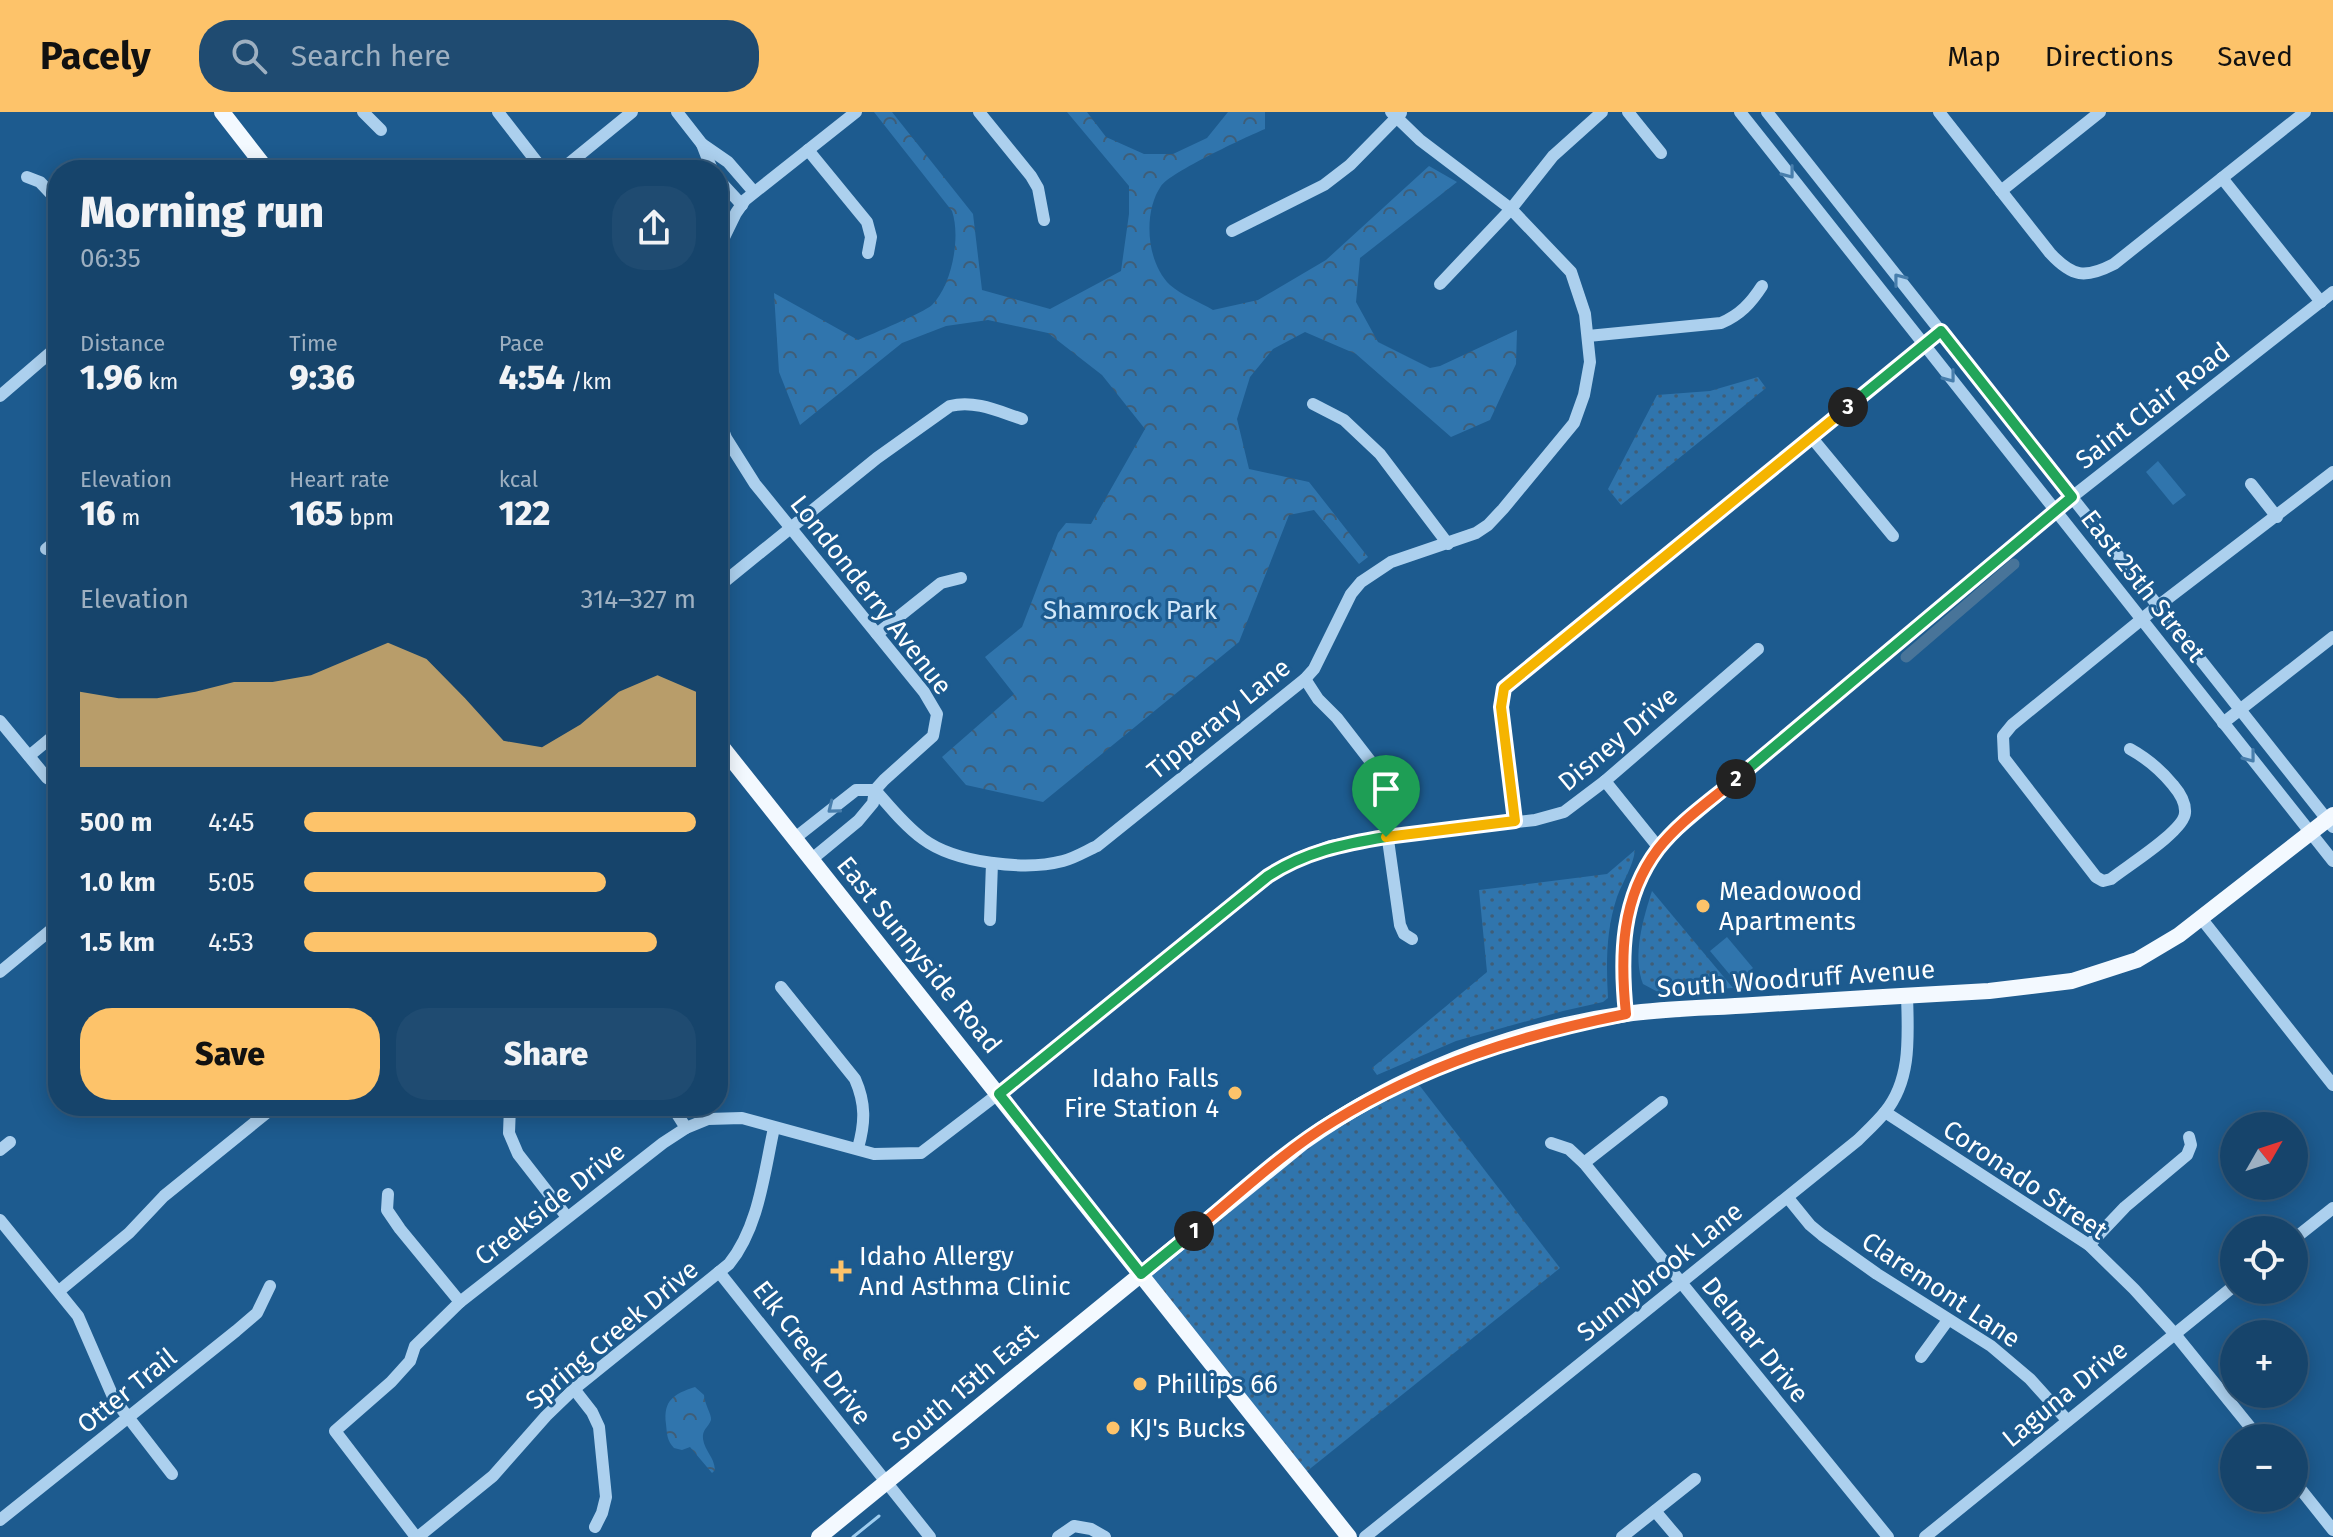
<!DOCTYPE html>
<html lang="en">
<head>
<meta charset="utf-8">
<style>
  :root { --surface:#16446b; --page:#1f4b71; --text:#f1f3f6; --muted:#9eb0c1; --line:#355c7e; --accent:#fdc36a }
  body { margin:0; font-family:"Fira Sans",sans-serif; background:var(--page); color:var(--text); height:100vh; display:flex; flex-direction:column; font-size:30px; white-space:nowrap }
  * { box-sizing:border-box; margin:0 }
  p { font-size:26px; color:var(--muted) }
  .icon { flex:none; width:44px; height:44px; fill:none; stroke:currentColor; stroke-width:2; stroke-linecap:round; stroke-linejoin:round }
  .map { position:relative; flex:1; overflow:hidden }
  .panel { position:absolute; left:48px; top:48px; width:680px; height:956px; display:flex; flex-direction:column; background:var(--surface); border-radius:32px; box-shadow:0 4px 20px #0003,0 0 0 2px var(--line) }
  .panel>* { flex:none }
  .needle { width:52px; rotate:51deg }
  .fabs { position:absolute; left:2220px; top:1000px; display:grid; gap:16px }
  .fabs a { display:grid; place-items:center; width:88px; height:88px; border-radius:50%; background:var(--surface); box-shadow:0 4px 20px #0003,0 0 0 2px var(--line); font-size:40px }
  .pin { position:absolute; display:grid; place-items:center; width:68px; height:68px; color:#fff; margin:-82px -34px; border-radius:50% 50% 50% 0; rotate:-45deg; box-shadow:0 0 8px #0007 }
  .pin .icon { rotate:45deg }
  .km { position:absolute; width:40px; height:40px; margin:-20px; border-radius:50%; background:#222; color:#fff; font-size:22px; line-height:40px; text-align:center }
  .round { display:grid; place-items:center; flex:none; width:84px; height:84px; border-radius:32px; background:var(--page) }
  .headline { display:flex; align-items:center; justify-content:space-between; height:136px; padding:0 32px }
  h1 { font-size:44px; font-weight:800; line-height:60px }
  .figures { display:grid; grid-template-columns:repeat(3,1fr); gap:12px; height:136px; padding:8px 32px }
  .figures div { display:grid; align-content:center }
  .figures b { font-size:34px; font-weight:800 }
  .figures small { font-size:22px; font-weight:400 }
  .figures p { font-size:22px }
  .chart { height:224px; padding:16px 32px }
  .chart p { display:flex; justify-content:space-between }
  .chart svg { width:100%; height:144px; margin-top:8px; fill:var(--accent); opacity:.7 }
  .cta { display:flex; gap:16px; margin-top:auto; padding:16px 32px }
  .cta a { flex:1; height:92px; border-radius:32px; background:var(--accent); color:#111; font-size:32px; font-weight:800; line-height:92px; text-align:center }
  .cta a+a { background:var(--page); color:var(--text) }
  ul { padding:0 32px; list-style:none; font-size:26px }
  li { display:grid; grid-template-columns:128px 96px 1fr; align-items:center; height:60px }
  li i { height:20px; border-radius:10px; background:var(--accent) }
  header { display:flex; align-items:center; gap:48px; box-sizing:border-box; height:112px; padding:0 40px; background:var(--accent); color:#111 }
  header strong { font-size:38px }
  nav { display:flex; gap:44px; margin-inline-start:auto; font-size:28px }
  .search { width:560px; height:72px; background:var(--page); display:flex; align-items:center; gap:20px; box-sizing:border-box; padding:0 28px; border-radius:32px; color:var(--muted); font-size:30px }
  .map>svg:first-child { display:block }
  .grass { fill:url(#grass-dots) }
  .park { fill:url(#park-crowns) }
  .pitch { fill:#3075ad }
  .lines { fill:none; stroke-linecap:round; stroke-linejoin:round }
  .stream { stroke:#9fcdef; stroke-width:3 }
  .canal { stroke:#487499; stroke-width:11 }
  .minor { stroke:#acd0ee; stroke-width:12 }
  .major { stroke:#f3f9ff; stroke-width:16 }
  .oneway { stroke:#487eac }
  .split-1-casing { stroke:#fff; stroke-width:16 }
  .split-2-casing { stroke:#fff; stroke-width:16 }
  .split-3-casing { stroke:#fff; stroke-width:16 }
  .split-4-casing { stroke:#fff; stroke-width:16 }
  .split-1 { stroke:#22a559; stroke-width:10 }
  .split-2 { stroke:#f0652b; stroke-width:10 }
  .split-3 { stroke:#22a559; stroke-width:10 }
  .split-4 { stroke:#f5b400; stroke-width:10 }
  .poi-dot { fill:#fdc36a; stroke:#1d5b8f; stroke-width:3 }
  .labels { text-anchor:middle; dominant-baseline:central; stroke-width:6; stroke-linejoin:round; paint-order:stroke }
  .street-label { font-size:26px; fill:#fff; stroke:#1d5b8f }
  .park-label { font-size:26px; fill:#d2e8fa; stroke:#1d5b8f }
  .poi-label { font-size:26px; fill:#fff; stroke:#1d5b8f; text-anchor:start }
</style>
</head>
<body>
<header>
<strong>Pacely</strong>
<div class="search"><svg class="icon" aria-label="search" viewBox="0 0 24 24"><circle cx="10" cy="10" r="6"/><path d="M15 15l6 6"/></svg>Search here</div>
<nav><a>Map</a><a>Directions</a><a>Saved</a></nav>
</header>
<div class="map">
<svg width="2333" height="1425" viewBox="0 0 2333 1425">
  <defs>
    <pattern id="grass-dots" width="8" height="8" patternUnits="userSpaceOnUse" patternTransform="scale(2)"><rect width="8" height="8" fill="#3075ad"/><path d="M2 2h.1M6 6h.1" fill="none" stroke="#3f5e78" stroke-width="1.8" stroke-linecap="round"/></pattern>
    <pattern id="park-crowns" width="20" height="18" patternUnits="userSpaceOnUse" patternTransform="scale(2)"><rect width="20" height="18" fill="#3075ad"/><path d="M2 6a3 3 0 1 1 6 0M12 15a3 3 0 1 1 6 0" fill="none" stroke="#3f5e78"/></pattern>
  </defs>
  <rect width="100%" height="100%" fill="#1d5b8f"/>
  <g class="grass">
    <polygon points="1758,265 1766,276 1621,393 1608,377 1657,283 1710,279"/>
    <path d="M1635,738C1633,755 1623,769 1617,785C1606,818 1606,852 1608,886L1603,890L1563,899L1456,929L1377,963L1372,956L1487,860L1479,778L1607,762Z"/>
    <path d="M1652,779L1733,876L1658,880L1643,872C1632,844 1643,807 1652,779Z"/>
    <polygon points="1413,965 1560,1156 1301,1364 1141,1162 1324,1015"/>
  </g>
  <g class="park">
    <path d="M874,0H892L973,102L982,178L1050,197L1121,159L1129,102V74L1067,0H1087L1106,25L1144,42H1173L1207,26L1228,0H1265V17C1246,25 1171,60 1161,74C1143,100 1146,150 1170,173C1181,183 1200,190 1213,198L1258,188L1326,148L1429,54L1457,70L1360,146L1356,190L1378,230L1430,256L1440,254L1517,218L1516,252L1490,308L1451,325L1356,242L1305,220L1273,237L1250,265L1237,307L1249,357L1309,370L1368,445L1359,452L1314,398L1289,403L1239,530L1043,690L966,673L942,645L1014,582L985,545L1022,515L1058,421L1066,411L1091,412L1145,317L1102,263L1048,221L988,208L946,214L902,231L800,313L779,260L774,181L858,228C872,222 923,201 932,193C952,173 961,125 952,99Z"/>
    <path d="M695,1275L704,1283C704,1291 712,1303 711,1308C708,1316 702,1317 703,1327C705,1340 714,1344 715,1358L712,1361L690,1335L682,1338L674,1336C667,1329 667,1322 666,1312C663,1288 674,1282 695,1275Z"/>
  </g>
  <g class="pitch">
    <polygon points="2158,349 2186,383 2173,393 2146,360"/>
    <polygon points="1727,825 1753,856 1736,870 1710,839"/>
  </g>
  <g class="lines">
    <polyline class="stream" points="853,1425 879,1404"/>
    <polyline class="canal" points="1906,545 2014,452"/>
    <g class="minor">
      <polyline points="363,0 381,18"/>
      <polyline points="498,0 543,58"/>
      <polyline points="677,0 702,32 728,50 754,80"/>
      <polyline points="979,0 1031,64 1038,76 1044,108"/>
      <polyline points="1628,0 1661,41"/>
      <polyline points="1740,0 2333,749"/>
      <polyline points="1767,0 2333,715"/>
      <path d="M1939,0L2050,141C2072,165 2085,167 2114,152L2305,0"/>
      <polyline points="702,32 712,58"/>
      <polyline points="808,38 867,110 871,125 868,141"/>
      <polyline points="561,58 632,0"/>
      <polyline points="27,65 40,70 58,89"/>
      <polyline points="2222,66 2321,190"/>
      <polyline points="718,67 742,93"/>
      <polyline points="2001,79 2100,0"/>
      <polyline points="1232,119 1324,73 1350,53 1401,1"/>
      <polyline points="718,138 736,101 745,88 856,0"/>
      <polyline points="1440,172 1511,97 1553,44 1602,0"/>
      <path d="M1588,224L1721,211C1740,203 1751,191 1762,174"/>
      <polyline points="0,284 58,234"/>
      <polyline points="1313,292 1344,308 1380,342 1448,432"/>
      <polyline points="718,304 726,326 755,372 924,580 937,602 933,624 884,668 875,678 873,691 858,709 812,747"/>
      <polyline points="1812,326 1893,424"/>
      <polyline points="2251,372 2277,405"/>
      <polyline points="46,437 58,427"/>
      <path d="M724,470L877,346L950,294C975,288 998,299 1022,307"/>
      <polyline points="877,522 941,471 961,466"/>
      <polyline points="1305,567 1318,587 1337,606 1371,650 1381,678 1400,813 1404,822 1412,827"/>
      <polyline points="0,609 47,666 58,672"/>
      <polyline points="2223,611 2333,525"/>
      <path d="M2130,637C2148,647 2160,657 2173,673C2179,680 2186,690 2185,701C2184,719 2127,754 2111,767L2103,769L2096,765L2004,646L2003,624L2012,613L2158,494L2333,360"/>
      <polyline points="29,644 58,620"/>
      <polyline points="1605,669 1659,736"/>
      <path d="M875,678C890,695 905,714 923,727C955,751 1025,759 1063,749C1075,746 1086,739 1097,734L1305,567L1314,557L1351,482L1361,470L1391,450L1476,421L1488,413L1503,397L1574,311L1584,283L1590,250L1585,202L1571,160L1511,97L1420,28L1391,0"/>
      <polyline points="1515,709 1501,595 1504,576 1941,219"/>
      <polyline points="795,726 856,678 875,678"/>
      <polyline points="2201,806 2333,973"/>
      <polyline points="990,808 992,751"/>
      <polyline points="0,860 58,812"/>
      <path d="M781,875L855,967C866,992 865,1011 858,1036"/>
      <path d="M1626,902C1619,837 1621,778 1667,727L2072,385L2333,180"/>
      <polyline points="510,994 509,1021 518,1042 567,1105"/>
      <polyline points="672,994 686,1016"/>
      <polyline points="1885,1000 2089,1133 2134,1177 2174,1221 2259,1326"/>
      <polyline points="1551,1031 1569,1037 1584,1051 1888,1425"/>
      <polyline points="0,1038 10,1030"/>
      <polyline points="1584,1051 1662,990"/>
      <polyline points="388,1082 387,1098 400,1117 460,1190"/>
      <polyline points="1788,1086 1810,1113 1822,1123 1877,1162 1991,1234 2030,1267 2067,1308"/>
      <polyline points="0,1108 78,1204 114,1287 172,1362"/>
      <polyline points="2294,1127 2333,1096"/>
      <polyline points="2089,1133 2125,1095 2187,1043 2191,1033 2189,1025"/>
      <polyline points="719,1160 930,1425"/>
      <polyline points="59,1179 129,1121 164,1084 275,994"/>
      <polyline points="1921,1245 1948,1208"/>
      <polyline points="574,1277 592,1300 599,1315 606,1385 602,1401 595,1415"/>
      <polyline points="2294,1369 2333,1418"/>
      <polyline points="1655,1399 1677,1425"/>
      <polyline points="0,1408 236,1219 257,1201 270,1174"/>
      <polyline points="416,1425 335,1319 391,1270 410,1249 415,1234 460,1190 663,1031 686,1016 708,1007 742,1006 874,1042 921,1041 1049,943 1275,760 1301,745 1331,734 1386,725 1535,708 1564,700 1605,669 1758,537"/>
      <path d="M418,1425L493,1364L546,1304L574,1277L729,1152C759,1115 764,1061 774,1016"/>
      <polyline points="1058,1425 1074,1414 1091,1417 1105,1425"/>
      <path d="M1365,1425L1858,1028C1867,1019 1877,1010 1885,1000C1912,967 1908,923 1907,883"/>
      <polyline points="1622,1425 1695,1367"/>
      <polyline points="1925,1425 2234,1174"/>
    </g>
    <g class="major">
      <polyline points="222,0 267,58"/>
      <polyline points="718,630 1349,1425"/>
      <path d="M819,1425L1302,1031C1397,963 1510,918 1626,902C1668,896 1711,896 1753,893C1832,888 1910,883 1989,879L2072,869L2137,848L2179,823L2333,703"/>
    </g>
  </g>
  <defs><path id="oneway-chevron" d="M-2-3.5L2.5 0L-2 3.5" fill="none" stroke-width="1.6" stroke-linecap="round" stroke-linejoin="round" transform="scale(2)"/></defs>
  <g class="oneway">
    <use href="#oneway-chevron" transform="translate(1789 61) rotate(52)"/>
    <use href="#oneway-chevron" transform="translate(1899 167) rotate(-128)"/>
    <use href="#oneway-chevron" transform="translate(1950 265) rotate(52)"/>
    <use href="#oneway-chevron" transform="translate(2250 645) rotate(52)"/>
    <use href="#oneway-chevron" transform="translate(833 696) rotate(141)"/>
  </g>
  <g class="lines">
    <defs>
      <path id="split-1" d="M1194,1119L1141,1162L999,982L1268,764C1305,740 1343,732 1386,725"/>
      <path id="split-2" d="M1194,1119C1239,1082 1284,1039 1334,1009C1427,952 1521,923 1626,902C1620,844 1621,786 1658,737C1679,710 1710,689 1736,667"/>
      <polyline id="split-3" points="1736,667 2072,385 1941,219 1848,295"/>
      <polyline id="split-4" points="1386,725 1515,709 1501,595 1504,576 1848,295"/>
    </defs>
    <use href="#split-1" class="split-1-casing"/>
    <use href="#split-2" class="split-2-casing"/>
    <use href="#split-3" class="split-3-casing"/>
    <use href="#split-4" class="split-4-casing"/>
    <use href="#split-1" class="split-1"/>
    <use href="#split-2" class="split-2"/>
    <use href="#split-3" class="split-3"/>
    <use href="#split-4" class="split-4"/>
  </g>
  <g class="poi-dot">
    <circle cx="1703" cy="794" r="8"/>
    <circle cx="1235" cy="981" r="8"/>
    <path d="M837 1147h8v8h8v8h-8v8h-8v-8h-8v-8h8z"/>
    <circle cx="1140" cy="1272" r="8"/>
    <circle cx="1113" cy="1316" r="8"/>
  </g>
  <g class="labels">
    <g class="street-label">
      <text transform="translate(2153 294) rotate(-38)">Saint Clair Road</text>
      <text transform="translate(2143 474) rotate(52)">East 25th Street</text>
      <text transform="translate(871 483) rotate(52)">Londonderry Avenue</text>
      <text transform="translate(1219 607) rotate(-39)">Tipperary Lane</text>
      <text transform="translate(1618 627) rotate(-40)">Disney Drive</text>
      <text transform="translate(919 843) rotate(51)">East Sunnyside Road</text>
      <text transform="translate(1796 867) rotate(-4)">South Woodruff Avenue</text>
      <text transform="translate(2025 1068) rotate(34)">Coronado Street</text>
      <text transform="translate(550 1092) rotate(-38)">Creekside Drive</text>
      <text transform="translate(1660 1160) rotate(-39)">Sunnybrook Lane</text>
      <text transform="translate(1941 1178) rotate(34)">Claremont Lane</text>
      <text transform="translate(612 1223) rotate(-40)">Spring Creek Drive</text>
      <text transform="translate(1755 1228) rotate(51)">Delmar Drive</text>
      <text transform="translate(812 1241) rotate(52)">Elk Creek Drive</text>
      <text transform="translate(965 1275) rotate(-40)">South 15th East</text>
      <text transform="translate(127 1279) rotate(-39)">Otter Trail</text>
      <text transform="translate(2065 1282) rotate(-39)">Laguna Drive</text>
    </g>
    <g class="park-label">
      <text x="1130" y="498">Shamrock Park</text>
    </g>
    <g class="poi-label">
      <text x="1719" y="779">Meadowood<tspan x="1719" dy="30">Apartments</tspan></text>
      <text x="1219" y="966" text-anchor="end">Idaho Falls<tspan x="1219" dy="30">Fire Station 4</tspan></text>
      <text x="859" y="1144">Idaho Allergy<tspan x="859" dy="30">And Asthma Clinic</tspan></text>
      <text x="1156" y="1272">Phillips 66</text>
      <text x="1129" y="1316">KJ's Bucks</text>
    </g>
  </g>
</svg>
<div class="fabs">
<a><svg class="needle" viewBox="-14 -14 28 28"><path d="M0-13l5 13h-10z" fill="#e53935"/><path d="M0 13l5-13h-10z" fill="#9eb0c1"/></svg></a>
<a><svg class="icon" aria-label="locate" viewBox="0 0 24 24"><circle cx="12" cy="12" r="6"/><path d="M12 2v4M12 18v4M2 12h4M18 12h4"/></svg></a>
<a>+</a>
<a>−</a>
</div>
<div class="pin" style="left:1386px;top:725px;background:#1e9e55"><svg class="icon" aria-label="arrive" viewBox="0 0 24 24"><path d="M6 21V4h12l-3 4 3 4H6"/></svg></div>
<b class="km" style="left:1194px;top:1119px">1</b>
<b class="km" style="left:1736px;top:667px">2</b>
<b class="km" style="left:1848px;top:295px">3</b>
<section class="panel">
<div class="headline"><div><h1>Morning run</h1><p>06:35</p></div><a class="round"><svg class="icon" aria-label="share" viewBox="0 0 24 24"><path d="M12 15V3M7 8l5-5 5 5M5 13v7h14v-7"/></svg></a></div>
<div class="figures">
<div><p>Distance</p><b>1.96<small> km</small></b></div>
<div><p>Time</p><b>9:36</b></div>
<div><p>Pace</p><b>4:54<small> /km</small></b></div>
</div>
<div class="figures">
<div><p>Elevation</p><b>16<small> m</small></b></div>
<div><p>Heart rate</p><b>165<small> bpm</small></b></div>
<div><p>kcal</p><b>122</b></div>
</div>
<div class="chart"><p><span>Elevation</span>314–327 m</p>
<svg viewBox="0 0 160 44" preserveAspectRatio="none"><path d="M0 44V21L10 23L20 23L30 21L40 18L50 18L60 16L70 11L80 6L90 11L100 23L110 36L120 38L130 31L140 21L150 16L160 21V44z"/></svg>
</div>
<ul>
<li><b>500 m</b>4:45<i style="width:100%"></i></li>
<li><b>1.0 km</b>5:05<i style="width:77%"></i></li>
<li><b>1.5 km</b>4:53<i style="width:90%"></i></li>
</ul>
<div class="cta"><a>Save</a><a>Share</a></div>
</section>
</div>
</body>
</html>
